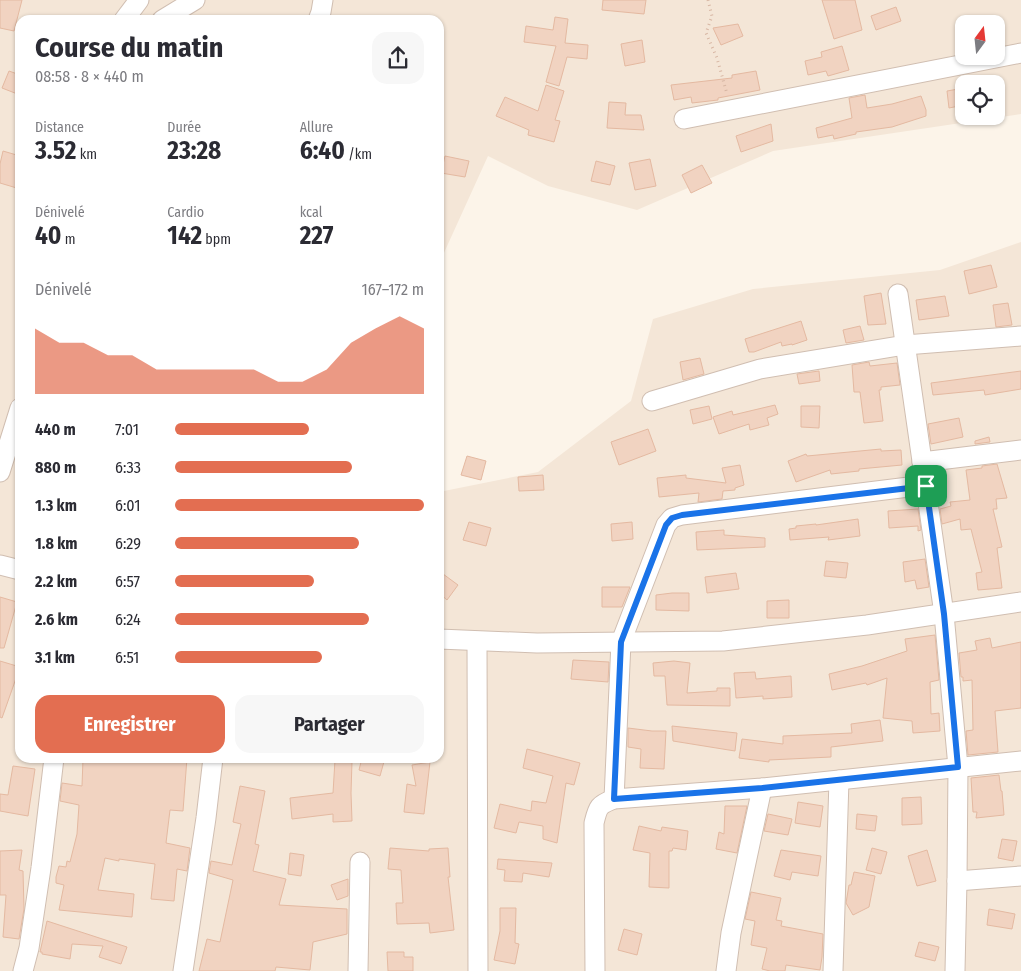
<!DOCTYPE html>
<html lang="fr">
<head>
<meta charset="utf-8">
<style>
  :root { --surface:#fff; --page:#f7f7f7; --text:#2b2b33; --muted:#7c7c81; --accent:#e36e51 }
  body { margin:0; font-family:"Fira Sans Condensed",sans-serif; background:var(--page); color:var(--text); height:100vh; display:flex; flex-direction:column; font-size:19px; white-space:nowrap }
  * { box-sizing:border-box; margin:0 }
  p { font-size:16px; color:var(--muted) }
  .icon { flex:none; width:28px; height:28px; fill:none; stroke:currentColor; stroke-width:2; stroke-linecap:round; stroke-linejoin:round }
  .map { position:relative; flex:1; overflow:hidden }
  .side { position:absolute; left:15px; top:15px; width:429px; height:748px; display:flex; flex-direction:column; background:var(--surface); border-radius:15px; box-shadow:0 1px 4px #0004 }
  .side>* { flex:none }
  .needle { width:32px; rotate:15deg }
  .fabs { position:absolute; left:955px; top:15px; display:grid; gap:10px }
  .fabs a { display:grid; place-items:center; width:50px; height:50px; border-radius:10px; background:var(--surface); box-shadow:0 1px 4px #0004; font-size:25px }
  .pin { position:absolute; display:grid; place-items:center; width:42px; height:42px; color:#fff; margin:-21px; border-radius:10px; box-shadow:0 2px 8px #0006 }
  .round { display:grid; place-items:center; flex:none; width:52px; height:52px; border-radius:15px; background:var(--page) }
  .summary { display:flex; align-items:center; justify-content:space-between; height:85px; padding:0 20px }
  h1 { font-size:28px; font-weight:700; line-height:38px }
  .stats { display:grid; grid-template-columns:repeat(3,1fr); gap:8px; height:85px; padding:5px 20px }
  .stats div { display:grid; align-content:center }
  .stats b { font-size:25px; font-weight:700 }
  .stats small { font-size:14px; font-weight:400 }
  .stats p { font-size:14px }
  .chart { height:140px; padding:10px 20px }
  .chart p { display:flex; justify-content:space-between }
  .chart svg { width:100%; height:90px; margin-top:5px; fill:var(--accent); opacity:.7 }
  .primary-button { display:flex; gap:10px; margin-top:auto; padding:10px 20px }
  .primary-button a { flex:1; height:58px; border-radius:15px; background:var(--accent); color:#fff; font-size:20px; font-weight:700; line-height:58px; text-align:center }
  .primary-button a+a { background:var(--page); color:var(--text) }
  ul { padding:0 20px; list-style:none; font-size:16px }
  li { display:grid; grid-template-columns:80px 60px 1fr; align-items:center; height:38px }
  li i { height:12px; border-radius:6px; background:var(--accent) }
  .map>svg:first-child { display:block }
  .residential { fill:#f4e6d7; fill-rule:evenodd }
  .building { fill:#f1d3c1; stroke:#e4b9a1 }
  .lines { fill:none; stroke-linecap:round; stroke-linejoin:round }
  .minor-casing { stroke:#d0beb1; stroke-width:21 }
  .path { stroke:#d7b6a3; stroke-width:3; stroke-dasharray:1 4; stroke-linecap:butt }
  .minor { stroke:#fff; stroke-width:19 }
  .route-casing { stroke:#fff; stroke-width:10 }
  .route { stroke:#1a73e8; stroke-width:6 }
</style>
</head>
<body>
<div class="map">
<svg width="1021" height="971" viewBox="0 0 1021 971">
  <rect width="100%" height="100%" fill="#fcf4e9"/>
  <path class="residential" d="M0,0H1021V114L773,151L637,210L548,186L488,156L443,255L439,260V20H20V758H439V492L538,472L631,401L653,319L753,289L940,270L1021,242V971H0ZM964,24H996V56H964ZM964,84H996V116H964Z"/>
  <g class="building">
    <polygon points="0,0 22,0 14,31 0,28"/>
    <polygon points="603,0 646,0 644,14 602,10"/>
    <polygon points="822,0 855,0 862,30 834,39"/>
    <polygon points="896,7 901,21 876,30 871,16"/>
    <polygon points="555,17 568,19 565,43 588,45 587,59 567,57 559,86 546,82 556,46 524,42 526,26 553,30"/>
    <polygon points="738,24 743,36 721,45 713,28"/>
    <polygon points="642,40 645,62 625,66 621,44"/>
    <polygon points="842,46 849,70 828,76 826,71 808,75 805,61 822,57 821,52"/>
    <polygon points="9,71 20,75 20,95 2,88"/>
    <polygon points="756,71 760,90 718,98 718,100 692,103 691,97 674,100 671,85 732,78 732,75"/>
    <polygon points="546,85 564,91 555,120 560,121 554,142 528,135 529,130 496,116 505,97 538,111"/>
    <polygon points="964,88 964,105 949,108 947,91"/>
    <polygon points="865,95 867,108 892,104 921,96 926,110 926,116 892,127 856,132 856,134 834,139 833,135 818,138 816,128 852,118 849,98"/>
    <polygon points="609,102 626,103 625,115 641,115 644,130 607,128"/>
    <polygon points="771,124 773,141 741,152 736,136"/>
    <polygon points="3,151 20,156 20,189 0,183 0,164"/>
    <polygon points="445,156 469,161 465,177 441,173"/>
    <polygon points="650,159 656,186 635,190 629,163"/>
    <polygon points="596,161 615,166 610,185 591,181"/>
    <polygon points="702,165 712,183 691,193 682,175"/>
    <polygon points="991,265 997,287 969,294 964,271"/>
    <polygon points="881,293 886,324 868,325 864,296"/>
    <polygon points="945,296 949,316 919,320 916,300"/>
    <polygon points="1008,303 1012,325 996,327 993,305"/>
    <polygon points="801,321 807,340 792,345 792,344 782,346 781,342 754,352 749,352 745,339"/>
    <polygon points="860,326 864,340 846,343 843,330"/>
    <polygon points="700,358 704,374 683,380 680,362"/>
    <polygon points="869,362 870,366 897,363 900,385 881,387 881,390 879,390 883,421 864,423 860,392 854,392 852,365"/>
    <polygon points="819,371 820,381 799,384 797,374"/>
    <polygon points="1021,371 1021,389 985,395 984,390 933,395 931,383"/>
    <polygon points="775,405 778,414 767,418 769,425 750,430 749,424 719,434 713,417 732,411 733,415"/>
    <polygon points="709,406 712,419 693,424 690,410"/>
    <polygon points="801,406 820,406 819,428 801,427"/>
    <polygon points="959,418 963,437 931,444 928,424"/>
    <polygon points="648,429 656,451 619,465 611,442"/>
    <polygon points="989,437 990,442 975,444 975,441"/>
    <polygon points="881,449 881,451 901,450 902,465 859,469 859,471 831,474 830,470 796,482 788,461 806,454 807,456"/>
    <polygon points="467,456 486,461 481,480 461,475"/>
    <polygon points="997,464 1007,498 996,499 997,509 993,509 1002,547 997,548 1002,588 978,590 976,573 982,572 971,529 961,530 960,519 942,524 940,509 951,506 950,502 970,500 966,470 982,468 982,466"/>
    <polygon points="740,465 744,485 735,488 735,490 723,491 722,499 698,502 699,493 659,497 657,478 686,475 686,478 726,483 722,468"/>
    <polygon points="543,475 544,490 519,491 518,477"/>
    <polygon points="918,509 921,530 918,531 918,526 889,528 888,511"/>
    <polygon points="858,519 860,536 828,540 829,537 790,540 789,529 796,528 796,526 816,524 816,525"/>
    <polygon points="469,522 491,528 486,546 463,540"/>
    <polygon points="632,522 633,539 612,541 611,524"/>
    <polygon points="724,530 724,535 765,538 765,547 697,550 696,532"/>
    <polygon points="925,559 929,587 917,589 915,580 905,582 903,562"/>
    <polygon points="826,561 848,563 846,578 824,576"/>
    <polygon points="439,571 458,585 447,600 439,593"/>
    <polygon points="736,573 739,589 707,593 705,577"/>
    <polygon points="602,587 630,587 622,607 602,607"/>
    <polygon points="672,593 689,593 689,611 656,610 656,595"/>
    <polygon points="0,597 17,602 4,648 0,648"/>
    <polygon points="789,600 789,618 767,618 767,601"/>
    <polygon points="935,635 939,680 930,682 931,714 939,713 940,731 913,733 912,721 883,718 887,678 867,685 866,683 832,690 829,674 862,666 907,651 905,639"/>
    <polygon points="990,638 992,648 1021,642 1021,708 995,711 998,752 968,755 966,731 973,730 972,680 963,681 963,677 961,677 959,653 977,650 975,641"/>
    <polygon points="573,660 609,662 608,682 571,679"/>
    <polygon points="0,661 20,667 2,718 0,717"/>
    <polygon points="674,661 690,663 687,693 717,691 717,688 730,688 730,706 667,705 665,676 654,676 653,663"/>
    <polygon points="755,672 756,679 791,676 792,697 763,699 763,696 736,698 734,673"/>
    <polygon points="880,720 883,741 831,747 831,757 769,760 769,762 739,758 742,739 783,744 783,736 852,733 851,724"/>
    <polygon points="672,726 737,733 735,751 673,741"/>
    <polygon points="628,728 652,731 666,731 664,769 640,768 641,749 628,747"/>
    <polygon points="527,749 580,763 574,785 566,783 557,843 543,839 543,826 519,822 516,833 494,828 500,804 531,811 532,801 546,803 553,776 523,768"/>
    <polygon points="114,758 187,758 183,811 170,810 166,843 190,848 187,871 177,869 174,901 151,899 155,864 119,859 119,861 105,858 98,890 134,894 132,917 59,910 64,885 56,883 56,877 59,866 66,867 67,861 70,862 77,834 79,805 60,801 62,783 82,786 83,759 114,761"/>
    <polygon points="362,758 385,758 380,776 359,770"/>
    <polygon points="335,760 352,761 351,793 352,821 333,822 333,814 292,819 290,798 333,793"/>
    <polygon points="430,762 424,814 404,812 407,784 416,786 412,765"/>
    <polygon points="13,766 35,769 28,816 0,811 0,794 8,795"/>
    <polygon points="999,775 1001,791 1002,791 1004,815 976,818 977,812 973,812 971,778"/>
    <polygon points="240,786 265,791 255,844 259,845 253,871 286,879 279,905 347,909 347,934 313,942 310,970 276,967 275,971 199,971 207,939 220,942 233,880 209,873 211,861 232,865 241,824 233,822"/>
    <polygon points="921,797 922,824 902,825 902,798"/>
    <polygon points="798,802 823,806 820,827 795,823"/>
    <polygon points="725,806 747,806 737,853 716,849 719,832 724,834"/>
    <polygon points="768,814 792,819 788,835 764,831"/>
    <polygon points="857,814 877,816 875,831 856,829"/>
    <polygon points="639,826 661,831 662,827 688,831 686,850 673,848 672,851 669,851 669,888 649,887 650,853 633,850"/>
    <polygon points="1002,839 1017,841 1013,861 998,858"/>
    <polygon points="390,848 429,851 429,849 448,848 450,877 448,877 454,930 430,933 429,923 397,924 396,903 403,903 401,870 388,869"/>
    <polygon points="872,848 887,852 881,874 866,870"/>
    <polygon points="22,850 19,870 23,871 24,909 19,939 3,937 6,895 0,895 0,851"/>
    <polygon points="781,850 821,856 818,876 792,872 790,880 774,876"/>
    <polygon points="927,850 936,881 917,886 908,856"/>
    <polygon points="290,853 304,855 301,876 288,874"/>
    <polygon points="498,859 552,863 549,877 523,873 522,882 504,881 505,870 497,869"/>
    <polygon points="854,872 875,876 869,907 853,915 846,903 849,885 851,885"/>
    <polygon points="348,879 348,896 337,900 331,885"/>
    <polygon points="751,892 781,898 776,920 782,921 781,926 823,934 822,957 820,970 786,965 785,971 770,971 762,969 767,948 751,945 755,921 745,919"/>
    <polygon points="500,908 516,908 515,943 519,944 515,964 494,960 500,931"/>
    <polygon points="989,909 1015,914 1012,929 987,925"/>
    <polygon points="47,921 127,947 121,964 99,957 103,946 72,944 70,959 42,954 42,952 40,952"/>
    <polygon points="624,929 642,934 637,955 618,950"/>
    <polygon points="919,942 939,947 935,961 915,956"/>
    <polygon points="387,952 404,952 404,957 413,957 413,971 388,971"/>
  </g>
  <g class="lines">
    <defs>
      <g id="minor">
        <polyline points="124,20 139,0"/>
        <polyline points="162,20 195,0"/>
        <polyline points="318,20 321,12 323,0"/>
        <polyline points="684,119 1021,53"/>
        <polyline points="898,294 944,614 958,767 957,881 955,971"/>
        <polyline points="652,401 760,369 905,345 1021,336"/>
        <polyline points="922,462 1021,450"/>
        <polyline points="0,472 20,408"/>
        <polyline points="0,565 20,570"/>
        <polyline points="439,639 537,643 723,641 867,625 1021,602"/>
        <polyline points="477,642 478,971"/>
        <polyline points="614,799 621,642 666,525 672,518 682,515 925,485"/>
        <polyline points="957,881 1021,876"/>
        <polyline points="23,971 29,948 41,868 54,758"/>
        <polyline points="183,971 206,818 213,758"/>
        <polyline points="358,971 360,862"/>
        <path d="M595,971L594,823C598,807 598,805 614,799L762,788L1021,761"/>
        <polyline points="726,971 731,933 762,788"/>
        <polyline points="833,971 839,780"/>
      </g>
    </defs>
    <use href="#minor" class="minor-casing"/>
    <polyline class="path" points="708,0 712,16 706,33 717,58 727,94"/>
    <use href="#minor" class="minor"/>
  </g>
  <g class="lines">
    <defs>
      <polygon id="route" points="926,486 944,614 958,767 762,788 614,799 621,642 666,525 672,518 682,515"/>
    </defs>
    <use href="#route" class="route-casing"/>
    <use href="#route" class="route"/>
  </g>
</svg>
<div class="fabs">
<a><svg class="needle" viewBox="-14 -14 28 28"><path d="M0-13l5 13h-10z" fill="#e53935"/><path d="M0 13l5-13h-10z" fill="#7c7c81"/></svg></a>
<a><svg class="icon" aria-label="locate" viewBox="0 0 24 24"><circle cx="12" cy="12" r="6"/><path d="M12 2v4M12 18v4M2 12h4M18 12h4"/></svg></a>
</div>
<div class="pin" style="left:926px;top:486px;background:#1e9e55"><svg class="icon" aria-label="arrive" viewBox="0 0 24 24"><path d="M6 21V4h12l-3 4 3 4H6"/></svg></div>
<section class="side">
<div class="summary"><div><h1>Course du matin</h1><p>08:58 · 8 × 440 m</p></div><a class="round"><svg class="icon" aria-label="share" viewBox="0 0 24 24"><path d="M12 15V3M7 8l5-5 5 5M5 13v7h14v-7"/></svg></a></div>
<div class="stats">
<div><p>Distance</p><b>3.52<small> km</small></b></div>
<div><p>Durée</p><b>23:28</b></div>
<div><p>Allure</p><b>6:40<small> /km</small></b></div>
</div>
<div class="stats">
<div><p>Dénivelé</p><b>40<small> m</small></b></div>
<div><p>Cardio</p><b>142<small> bpm</small></b></div>
<div><p>kcal</p><b>227</b></div>
</div>
<div class="chart"><p><span>Dénivelé</span>167–172 m</p>
<svg viewBox="0 0 160 44" preserveAspectRatio="none"><path d="M0 44V12L10 19L20 19L30 25L40 25L50 32L60 32L70 32L80 32L90 32L100 38L110 38L120 32L130 19L140 12L150 6L160 12V44z"/></svg>
</div>
<ul>
<li><b>440 m</b>7:01<i style="width:54%"></i></li>
<li><b>880 m</b>6:33<i style="width:71%"></i></li>
<li><b>1.3 km</b>6:01<i style="width:100%"></i></li>
<li><b>1.8 km</b>6:29<i style="width:74%"></i></li>
<li><b>2.2 km</b>6:57<i style="width:56%"></i></li>
<li><b>2.6 km</b>6:24<i style="width:78%"></i></li>
<li><b>3.1 km</b>6:51<i style="width:59%"></i></li>
</ul>
<div class="primary-button"><a>Enregistrer</a><a>Partager</a></div>
</section>
</div>
</body>
</html>
